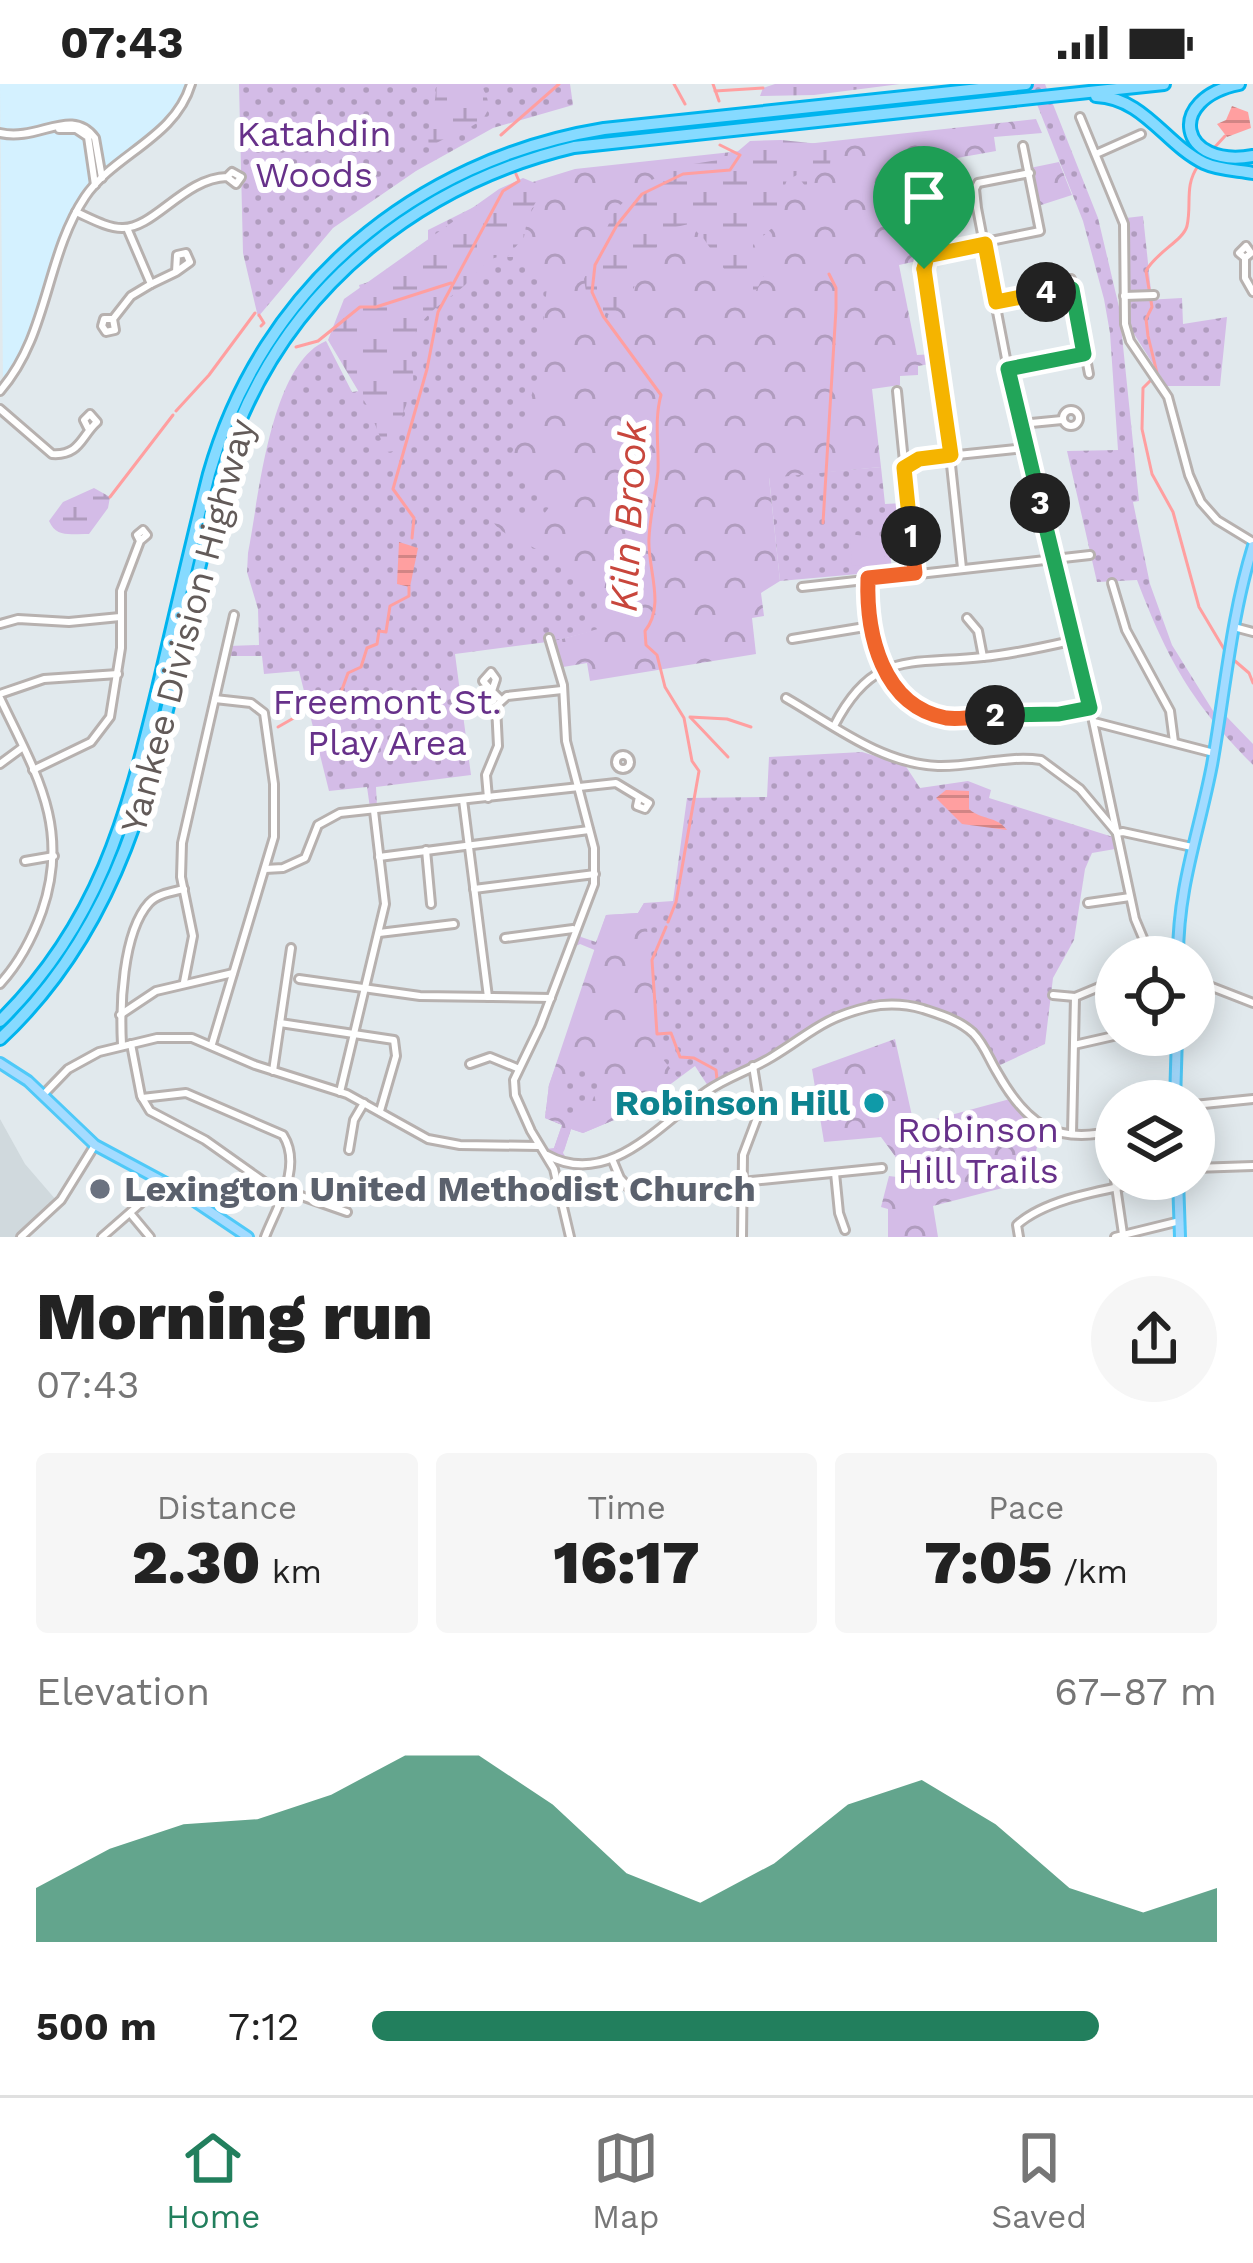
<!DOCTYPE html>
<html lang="en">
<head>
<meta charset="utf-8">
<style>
  :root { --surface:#fff; --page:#f6f6f6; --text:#222; --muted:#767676; --line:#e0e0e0; --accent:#227f5d }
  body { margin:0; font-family:"Work Sans",sans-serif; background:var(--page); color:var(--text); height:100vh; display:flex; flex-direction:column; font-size:45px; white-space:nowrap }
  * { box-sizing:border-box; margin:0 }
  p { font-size:39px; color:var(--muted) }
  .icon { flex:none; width:66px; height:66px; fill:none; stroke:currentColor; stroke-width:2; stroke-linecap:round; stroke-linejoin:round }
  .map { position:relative; height:1153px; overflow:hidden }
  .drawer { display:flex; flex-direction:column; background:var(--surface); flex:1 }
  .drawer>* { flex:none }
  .buttons { position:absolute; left:1095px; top:852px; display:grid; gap:24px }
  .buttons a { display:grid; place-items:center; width:120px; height:120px; border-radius:50%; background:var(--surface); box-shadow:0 6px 30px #0003; font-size:60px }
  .pin { position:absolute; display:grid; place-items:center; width:102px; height:102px; color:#fff; margin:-123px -51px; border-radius:50% 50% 50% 0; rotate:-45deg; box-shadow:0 0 12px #0007 }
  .pin .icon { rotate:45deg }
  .km { position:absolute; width:60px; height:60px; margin:-30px; border-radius:50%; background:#222; color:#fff; font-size:33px; line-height:60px; text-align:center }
  .round { display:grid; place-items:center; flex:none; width:126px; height:126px; border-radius:63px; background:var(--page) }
  .overview { display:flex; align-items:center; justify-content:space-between; height:204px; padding:0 36px }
  h1 { font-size:66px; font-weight:800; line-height:90px }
  .metrics { display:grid; grid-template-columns:repeat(3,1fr); gap:18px; height:204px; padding:12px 36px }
  .metrics div { display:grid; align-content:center; border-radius:12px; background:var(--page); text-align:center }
  .metrics b { font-size:60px; font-weight:800 }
  .metrics small { font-size:33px; font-weight:400 }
  .metrics p { font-size:33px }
  .chart { height:336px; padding:24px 36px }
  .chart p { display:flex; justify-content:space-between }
  .chart svg { width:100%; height:216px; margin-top:12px; fill:var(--accent); opacity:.7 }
  ul { padding:0 36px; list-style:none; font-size:39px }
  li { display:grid; grid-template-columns:192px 144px 1fr; align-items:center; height:90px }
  li i { height:30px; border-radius:15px; background:var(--accent) }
  .status { display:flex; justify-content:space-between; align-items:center; height:84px; padding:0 60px; background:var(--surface); direction:ltr }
  .status svg { height:33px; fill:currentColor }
  .menu { display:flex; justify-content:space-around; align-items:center; height:168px; border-top:3px solid var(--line); background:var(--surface); font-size:33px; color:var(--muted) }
  .menu a { display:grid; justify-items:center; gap:6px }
  .menu .current { color:var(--accent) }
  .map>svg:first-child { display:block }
  .commercial { fill:#d4f1ff }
  .education { fill:#d0d9dd }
  .grass { fill:url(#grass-dots) }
  .forest { fill:url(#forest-crowns); fill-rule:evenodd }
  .wetland { fill:url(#wetland-marsh) }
  .garden { fill:#d4bce7 }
  .water { fill:url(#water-rules) }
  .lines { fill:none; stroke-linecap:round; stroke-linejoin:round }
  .stream { stroke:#ff9fa0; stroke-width:3 }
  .minor-casing { stroke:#b7b1af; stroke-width:12 }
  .major-casing { stroke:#4fc9f8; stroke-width:14 }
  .highway-casing { stroke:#00b4ee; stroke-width:16 }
  .minor { stroke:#fff; stroke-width:6 }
  .major { stroke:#a4dbff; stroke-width:8 }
  .highway { stroke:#86daff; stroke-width:10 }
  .split-1-casing { stroke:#fff; stroke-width:24 }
  .split-2-casing { stroke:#fff; stroke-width:24 }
  .split-3-casing { stroke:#fff; stroke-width:24 }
  .split-4-casing { stroke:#fff; stroke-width:24 }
  .split-5-casing { stroke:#fff; stroke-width:24 }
  .split-1 { stroke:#f5b400; stroke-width:15 }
  .split-2 { stroke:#f0652b; stroke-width:15 }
  .split-3 { stroke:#22a559; stroke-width:15 }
  .split-4 { stroke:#22a559; stroke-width:15 }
  .split-5 { stroke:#f5b400; stroke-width:15 }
  .culture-dot { fill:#0f9aa8; stroke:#fff; stroke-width:4.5 }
  .worship-dot { fill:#6b7280; stroke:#fff; stroke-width:4.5 }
  .labels { text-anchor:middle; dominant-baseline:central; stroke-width:12; stroke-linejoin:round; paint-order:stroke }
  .park-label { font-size:36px; fill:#67318a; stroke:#fff }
  .street-label { font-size:36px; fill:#635b59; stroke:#fff }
  .culture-label { font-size:36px; font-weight:bold; fill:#0d838f; stroke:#fff; text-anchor:end }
  .worship-label { font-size:36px; font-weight:bold; fill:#5b616d; stroke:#fff; text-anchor:start }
  .water-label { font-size:39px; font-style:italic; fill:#c8463c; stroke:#fff }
</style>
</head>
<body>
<div class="status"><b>07:43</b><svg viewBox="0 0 49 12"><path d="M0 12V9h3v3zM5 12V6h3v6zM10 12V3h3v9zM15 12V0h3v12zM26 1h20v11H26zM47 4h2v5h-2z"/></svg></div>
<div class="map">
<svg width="1253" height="1153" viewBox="0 0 1253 1153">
  <defs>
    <pattern id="grass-dots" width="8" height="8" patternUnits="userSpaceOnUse" patternTransform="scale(3)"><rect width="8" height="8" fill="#d4bce7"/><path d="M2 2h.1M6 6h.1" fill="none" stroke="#b09cbe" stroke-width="1.8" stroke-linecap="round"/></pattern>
    <pattern id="forest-crowns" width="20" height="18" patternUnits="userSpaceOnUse" patternTransform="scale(3)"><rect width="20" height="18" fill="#d4bce7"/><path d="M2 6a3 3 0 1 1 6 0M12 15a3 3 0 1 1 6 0" fill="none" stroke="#b09cbe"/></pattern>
    <pattern id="wetland-marsh" width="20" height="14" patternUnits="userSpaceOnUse" patternTransform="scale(3)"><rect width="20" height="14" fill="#d4bce7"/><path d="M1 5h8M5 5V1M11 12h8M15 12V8" fill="none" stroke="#b09cbe"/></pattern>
    <pattern id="water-rules" width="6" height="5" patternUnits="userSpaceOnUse" patternTransform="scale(3)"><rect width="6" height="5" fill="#ff9fa0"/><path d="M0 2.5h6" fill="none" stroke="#d28585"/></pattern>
  </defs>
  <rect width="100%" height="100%" fill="#e1e9ed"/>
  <polygon class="commercial" points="0,0 187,0 165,36 81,110 70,132 29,252 19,276 3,296"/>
  <polygon class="education" points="0,1035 25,1080 56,1116 20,1148 24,1153 0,1153"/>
  <g class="grass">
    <polygon points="239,0 570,0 573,21 493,44 416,87 333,144 258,233 243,169"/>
    <path d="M1029,0H1045L1098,134L1119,223L1139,417L1133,418L1150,500L1172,561L1215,630L1225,631L1253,660V681C1192,619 1168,577 1137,496L1097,498L1067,367L1118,366L1110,249L1104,215L1083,137Z"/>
    <path d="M510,105L566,110L616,541L555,557L455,570L471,691L376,703L377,723L370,724L367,703L329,707L299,587L264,590L262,572H227L229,562L259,561L258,525L247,488L248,469C259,414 270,280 326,257L352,308L389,303L359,201L428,180V146Z"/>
    <polygon points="1143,132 1151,207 1128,210 1126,134"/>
    <polygon points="1182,214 1183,240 1227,233 1220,302 1167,302 1129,242 1127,217"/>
    <polygon points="881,383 885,420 904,419 908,465 890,467 892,487 780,497 769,393"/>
    <polygon points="862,668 905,681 920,704 968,697 991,706 989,714 1113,753 1115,765 1092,769 1085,785 1074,856 1053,894 1045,960 998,982 983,954 957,935 896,917 822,935 769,971 708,1002 695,982 633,1028 583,1049 571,1045 563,1069 567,1075 546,1065 554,1064 562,1041 545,1034 549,1001 597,867 580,860 574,863 579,847 581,853 596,858 606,831 638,829 644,819 673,817 687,714 767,713 769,673"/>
  </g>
  <g class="forest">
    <path d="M1036,35L1042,49L994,53L996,67L935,78L947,138L920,143L925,166L915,168L917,177L899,181L917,271L935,270V279L918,282V291L900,292V301L872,305L881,383L769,394L780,497L761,509L764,532L752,534L756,570L590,597L587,579L563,583L555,557L605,543C590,484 576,484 524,459C512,453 501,449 493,438L505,432L541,434L550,422L537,400L509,385L508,381L538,292L547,202L536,181L520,173H507C526,156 523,134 540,115L510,105L575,85Z"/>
    <polygon points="1059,78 1072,111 1038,122 1030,84"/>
    <path d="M644,819L662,974L677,993L633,1028L583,1049L571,1045L564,1067L554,1064L562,1041L545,1034L549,1001L606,831L638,829ZM576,978L591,984L598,1002L591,1020L577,1026L570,1040L554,1031L555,1025L565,1023L570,1012L553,997L556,993L570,994Z"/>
    <polygon points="895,955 914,1041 1010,1015 1040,1048 1030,1097 933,1122 938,1153 888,1153 888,1125 881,1123 889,1092 897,1093 900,1079 881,1053 824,1058 812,985"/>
  </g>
  <g class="wetland">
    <path d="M436,0H480C499,28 483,39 456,49C447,52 438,59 429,63C426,40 437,23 436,0Z"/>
    <polygon points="775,0 900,0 814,11 760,12 763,4"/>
    <polygon points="781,56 820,60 831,67 830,81 805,102 797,91 787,96 779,117 781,136 754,160 764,191 755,209 739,207 704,155 689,140 667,145 628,214 611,231 588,220 584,195 615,126 641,102 675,83 730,74 750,57"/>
    <path d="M523,94L540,101L542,108L528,131L524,153L507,173C488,171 482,183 470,196C452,215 429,223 416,248C407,267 415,284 413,304C411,314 405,321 403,330C399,343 400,354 395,367L386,368L369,325L328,256L344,215L499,105Z"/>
    <path d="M94,404L110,413L108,424L89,450C72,449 57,455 49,437L63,418Z"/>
  </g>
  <path class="garden" d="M850,451C872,450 884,458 886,480L852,482Z"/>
  <g class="water">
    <polygon points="1232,22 1248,28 1251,44 1227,53 1217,40 1226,36"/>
    <polygon points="399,458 418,464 410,503 397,500"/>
    <path d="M946,706L969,707V725C981,736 997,732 1007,746L962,740L936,714Z"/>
  </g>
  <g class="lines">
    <g class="stream">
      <polyline points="674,0 685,20"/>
      <polyline points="713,0 719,17"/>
      <polyline points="715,7 763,4"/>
      <polyline points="501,51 559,0"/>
      <polyline points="1214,64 1225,52"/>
      <polyline points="259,231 264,239 261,242"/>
      <polyline points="296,263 318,257 360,223 376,223 451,199"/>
      <path d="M1157,289L1148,252L1146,235L1152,223L1146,187C1156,168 1183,157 1187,142C1192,120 1184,102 1198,82"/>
      <polyline points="1152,295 1143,304 1142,345 1152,390 1173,428 1199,523 1224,565"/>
      <polyline points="176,327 209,291 255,229"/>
      <polyline points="110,413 173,331"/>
      <polyline points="823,439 836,225 836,204 829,190"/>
      <polyline points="412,454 414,434 393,405 427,285 438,228 503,107 519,97 516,90"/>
      <polyline points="1235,577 1249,589 1253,599"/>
      <polyline points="690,633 727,635 751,643"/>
      <polyline points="691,634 728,673"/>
      <polyline points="278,643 306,627 313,616 323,621 340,611 348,589 361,583 367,564 377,560 379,547 386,548 390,522 409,512 409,503"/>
      <path d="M668,838L676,818L699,687L692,677L684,634L665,603L657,571L646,561L645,547C666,521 647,484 649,454C650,431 656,409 658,387C659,362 654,336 661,311L603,232L592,208L595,181L617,141L642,110L683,90L730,86L740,71L720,61"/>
      <polyline points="666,843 652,876 657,950 671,949 680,973 694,974 716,986 717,995"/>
    </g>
    <defs>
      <g id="minor">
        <polyline points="1080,33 1124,140 1125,240 1130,257 1168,313 1189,391 1201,418 1217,436 1253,458"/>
        <polyline points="59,45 76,45 88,53 95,101"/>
        <path d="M0,49C39,58 71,22 95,54L102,94"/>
        <polyline points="1096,70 1141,50"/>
        <polyline points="1030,89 978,99 975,105 977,124 1013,311 1080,576 1135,835 1151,873"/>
        <path d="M76,128C90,134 107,144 122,144C154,145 184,94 227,93L236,100L241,93L232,88L227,93"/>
        <polyline points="127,144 151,200 176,188 177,171 186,169 190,178 176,188"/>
        <polyline points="1245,174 1251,169 1246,162 1239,169 1245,174 1245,194 1253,208"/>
        <polyline points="1071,195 1089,290"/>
        <polyline points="1124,212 1154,211"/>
        <polyline points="996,218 1072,205"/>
        <polyline points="113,235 115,246 106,248 102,242 104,235 113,235 131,212 151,200"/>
        <polyline points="1008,285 1084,270"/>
        <path d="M0,307C49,251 45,173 85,113C114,70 175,54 191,0"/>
        <polyline points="897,307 915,489"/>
        <path d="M0,325L52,370C80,372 81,352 97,338L90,330L84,336L88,344"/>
        <circle cx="1071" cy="334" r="8"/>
        <polyline points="1021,340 1062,336"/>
        <polyline points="907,381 919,375 1026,364"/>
        <polyline points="962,484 941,287 923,178 937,168 1040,147 1023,62"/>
        <path d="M868,494C865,550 883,626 950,634C971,636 994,630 1015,629C1041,627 1064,628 1090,624"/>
        <polyline points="1112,499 1126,546 1170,627 1174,658"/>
        <polyline points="802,503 1090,471"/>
        <polyline points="967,534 978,547 983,573"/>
        <polyline points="0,540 18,535 69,538 120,533"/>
        <polyline points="1234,543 1253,548"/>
        <polyline points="549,554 563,601 566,657 594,764 594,800 540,942 514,996 515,1011 531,1047 554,1085 570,1153"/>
        <polyline points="792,555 871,542"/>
        <polyline points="492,607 483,597 491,588 496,595 492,607 501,616"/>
        <polyline points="0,610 44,595 118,590"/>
        <path d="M0,614C35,688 71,743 42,827C32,855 20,878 0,900"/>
        <path d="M786,614C833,641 882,680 938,682C972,683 1007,671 1041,676L1080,705L1117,749L1123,748L1192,763"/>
        <polyline points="1094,638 1214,669"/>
        <path d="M834,642C873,566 909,581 983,573C1014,570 1044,563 1075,556"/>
        <circle cx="623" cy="678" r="7"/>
        <polyline points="0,680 23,663"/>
        <polyline points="33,686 91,658 110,633 121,564 121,507 140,457 137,451 143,446 147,451 140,457"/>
        <polyline points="488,714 486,691 498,662 496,622 507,612 562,606"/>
        <polyline points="463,716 488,913"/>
        <polyline points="426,766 431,820"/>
        <polyline points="379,773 589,746"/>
        <polyline points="25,777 54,772"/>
        <polyline points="265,785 283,784 305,774 318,741 340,729 616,699 649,719 645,725 637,722 639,713"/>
        <polyline points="474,805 595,790"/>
        <polyline points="1088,819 1130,813"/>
        <polyline points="379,849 454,840"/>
        <polyline points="505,854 573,845"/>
        <polyline points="299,895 420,912 551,914"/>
        <polyline points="1194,896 1253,919"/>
        <polyline points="184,898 193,852 181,793 182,759 234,531"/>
        <polyline points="1053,911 1075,913 1116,896"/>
        <polyline points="120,931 156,907 233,889"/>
        <polyline points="280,939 394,956 396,972 380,1027"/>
        <polyline points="131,960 141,1012 150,1027 205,1056 267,1100 347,1128"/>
        <polyline points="212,960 274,753 274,700 264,629 251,619 215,615"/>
        <path d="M122,961C120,924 122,849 149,819C157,810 172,808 184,805"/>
        <polyline points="1074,961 1118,951"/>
        <polyline points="470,980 490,973 517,984"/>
        <polyline points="273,987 291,864"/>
        <polyline points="340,1008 385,820 374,727"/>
        <polyline points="43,1011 68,985 99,968 157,954 192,954 255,981 347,1010 428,1055 460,1061 539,1062"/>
        <path d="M142,1014L186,1009L283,1051C303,1083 277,1122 265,1153"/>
        <polyline points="1194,1021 1253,1015"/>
        <polyline points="1108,1048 1123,1150"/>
        <polyline points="1072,1050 1075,913"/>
        <polyline points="349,1066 354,1036 364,1019"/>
        <path d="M547,1071C609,1105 661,1039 707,1007C727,993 751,986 772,973C810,950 822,934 869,923C888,919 905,920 923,925C941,931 959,936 973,949C984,960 989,975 997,988C1026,1040 1056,1062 1116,1046"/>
        <polyline points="612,1075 620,1094 629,1104 659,1104 666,1110"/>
        <polyline points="1194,1084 1253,1082"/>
        <polyline points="835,1089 839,1129 845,1146"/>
        <polyline points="741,1098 882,1084"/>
        <polyline points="130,1129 150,1153"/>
        <polyline points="21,1153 61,1116 95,1061"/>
        <polyline points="102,1153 165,1098"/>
        <polyline points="742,1153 743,1071 760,1026 753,982"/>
        <path d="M1019,1153L1017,1141C1049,1112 1115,1105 1156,1095"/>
        <polyline points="1115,1153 1180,1137"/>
      </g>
      <g id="major">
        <path d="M1178,873C1178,802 1199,749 1212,681C1225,608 1231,533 1253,462"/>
        <polyline points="0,979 28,997 95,1061 175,1104 248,1153"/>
        <polyline points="1175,1017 1177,951"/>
        <polyline points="1178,1095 1180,1153"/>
      </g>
      <g id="highway">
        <path d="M1239,0C1165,15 1179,85 1253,72"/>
        <path d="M1096,12C1144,14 1165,60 1204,79C1219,86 1237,86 1253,89"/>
        <path d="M0,937C98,841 127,733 158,604C175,532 191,461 209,390C262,203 415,76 604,45L1026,0"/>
        <path d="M0,955C138,826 160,651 201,476C212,432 220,386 237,344C296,198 423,99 574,63L1164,0"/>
      </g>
    </defs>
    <use href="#minor" class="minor-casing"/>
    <use href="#major" class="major-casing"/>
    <use href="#highway" class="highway-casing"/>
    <use href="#minor" class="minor"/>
    <use href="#major" class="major"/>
    <use href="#highway" class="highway"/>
  </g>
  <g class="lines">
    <defs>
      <polyline id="split-1" points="911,452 904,384 919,375 951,371 924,185"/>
      <path id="split-2" d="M911,452L915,489L868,494C866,550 882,622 946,634C963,636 979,632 995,631"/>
      <polyline id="split-3" points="995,631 1059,630 1090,624 1040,419"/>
      <polyline id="split-4" points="1040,419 1008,285 1084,270 1072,205 1046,208"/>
      <polyline id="split-5" points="924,185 927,172 985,160 996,218 1046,208"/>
    </defs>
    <use href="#split-1" class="split-1-casing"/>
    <use href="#split-2" class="split-2-casing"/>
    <use href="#split-3" class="split-3-casing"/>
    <use href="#split-4" class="split-4-casing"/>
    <use href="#split-5" class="split-5-casing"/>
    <use href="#split-1" class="split-1"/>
    <use href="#split-2" class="split-2"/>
    <use href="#split-3" class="split-3"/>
    <use href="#split-4" class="split-4"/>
    <use href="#split-5" class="split-5"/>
  </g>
  <circle class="culture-dot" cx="874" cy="1019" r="12"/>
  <circle class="worship-dot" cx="100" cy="1105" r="12"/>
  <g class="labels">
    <g class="park-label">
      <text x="314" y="50">Katahdin<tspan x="314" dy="41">Woods</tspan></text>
      <text x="387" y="618">Freemont St.<tspan x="387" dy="41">Play Area</tspan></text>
      <text x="978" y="1046">Robinson<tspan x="978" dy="41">Hill Trails</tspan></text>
    </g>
    <g class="street-label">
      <text transform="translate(188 542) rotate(-75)">Yankee Division Highway</text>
    </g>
    <g class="culture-label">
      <text x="850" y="1019">Robinson Hill</text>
    </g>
    <g class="worship-label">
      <text x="124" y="1105">Lexington United Methodist Church</text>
    </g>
    <g class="water-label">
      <text transform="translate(628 433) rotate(-87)">Kiln Brook</text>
    </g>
  </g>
</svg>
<div class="buttons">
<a><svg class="icon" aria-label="locate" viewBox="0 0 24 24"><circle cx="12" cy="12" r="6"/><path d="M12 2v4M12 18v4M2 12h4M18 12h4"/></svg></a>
<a><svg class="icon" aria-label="layers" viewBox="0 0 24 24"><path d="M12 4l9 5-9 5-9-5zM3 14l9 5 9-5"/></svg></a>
</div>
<div class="pin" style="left:924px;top:185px;background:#1e9e55"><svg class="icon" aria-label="arrive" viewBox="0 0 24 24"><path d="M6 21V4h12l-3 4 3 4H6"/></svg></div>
<b class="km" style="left:911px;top:452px">1</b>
<b class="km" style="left:995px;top:631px">2</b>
<b class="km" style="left:1040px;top:419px">3</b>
<b class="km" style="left:1046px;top:208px">4</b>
</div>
<section class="drawer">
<div class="overview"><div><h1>Morning run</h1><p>07:43</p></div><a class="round"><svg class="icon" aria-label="share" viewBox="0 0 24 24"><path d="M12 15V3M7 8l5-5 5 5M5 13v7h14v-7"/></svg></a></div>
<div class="metrics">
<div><p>Distance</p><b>2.30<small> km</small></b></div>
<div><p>Time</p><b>16:17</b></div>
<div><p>Pace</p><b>7:05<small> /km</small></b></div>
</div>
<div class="chart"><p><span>Elevation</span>67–87 m</p>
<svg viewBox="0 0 160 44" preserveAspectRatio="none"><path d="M0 44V33L10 25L20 20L30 19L40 14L50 6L60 6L70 16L80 30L90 36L100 28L110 16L120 11L130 20L140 33L150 38L160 33V44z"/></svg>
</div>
<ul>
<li><b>500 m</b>7:12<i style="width:86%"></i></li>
</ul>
</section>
<nav class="menu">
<a class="current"><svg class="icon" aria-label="home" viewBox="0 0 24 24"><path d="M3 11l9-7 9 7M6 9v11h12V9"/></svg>Home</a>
<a><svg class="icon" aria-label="map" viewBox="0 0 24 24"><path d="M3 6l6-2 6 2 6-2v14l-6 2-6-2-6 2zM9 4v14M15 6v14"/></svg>Map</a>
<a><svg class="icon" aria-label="saved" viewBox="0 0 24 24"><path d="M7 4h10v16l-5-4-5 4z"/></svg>Saved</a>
</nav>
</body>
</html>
